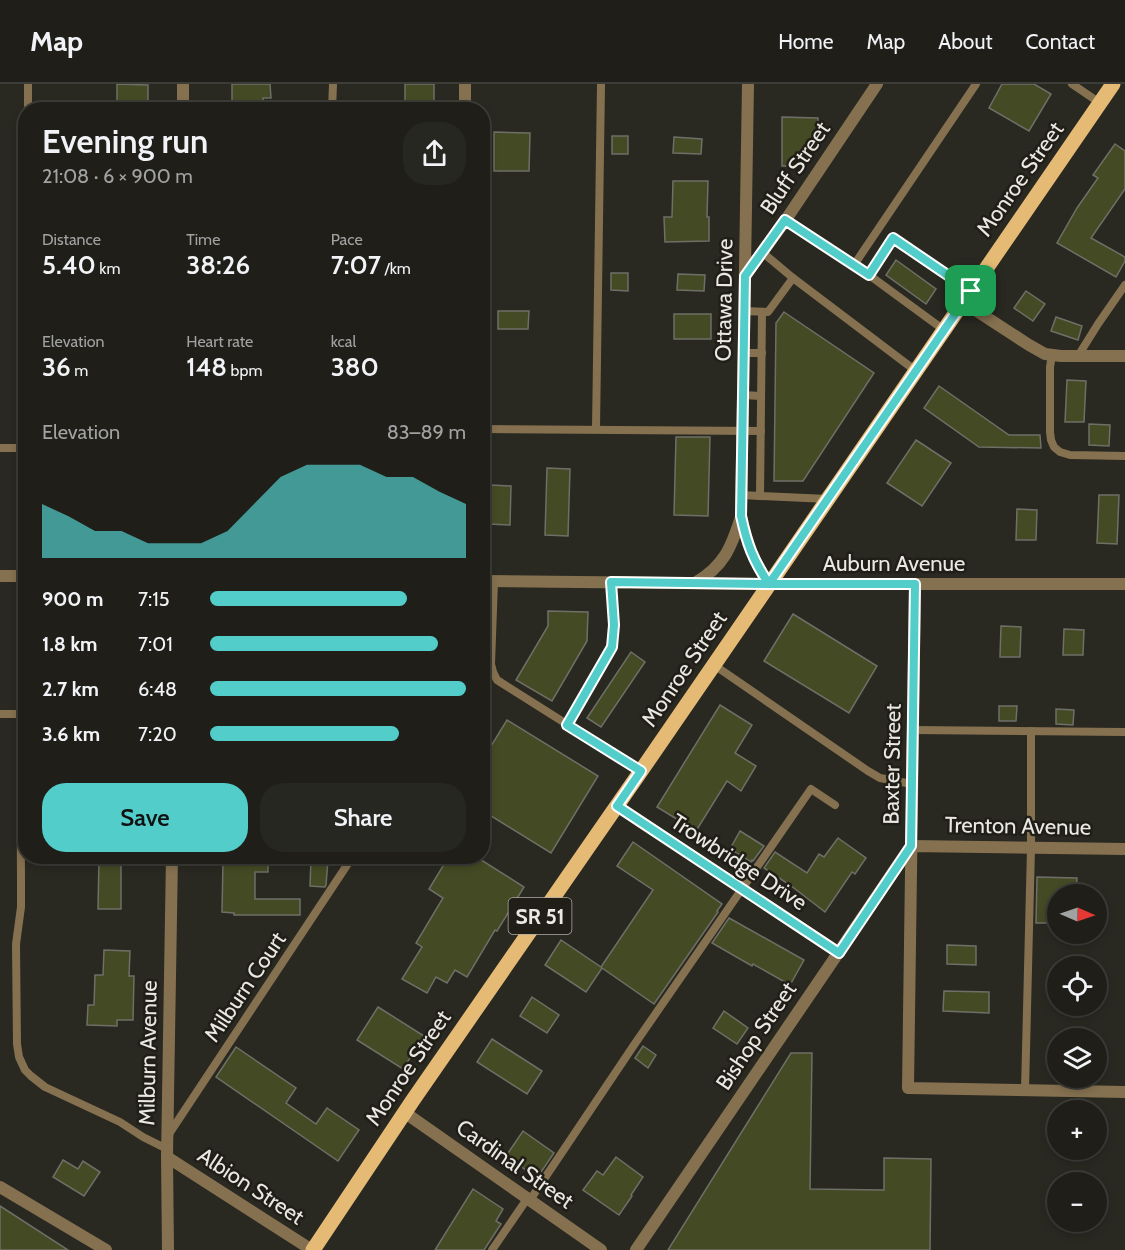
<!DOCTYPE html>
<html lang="en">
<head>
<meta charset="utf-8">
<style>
  :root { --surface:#1f1e19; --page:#272722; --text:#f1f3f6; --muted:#a1a2a2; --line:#3c3c38; --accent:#53cdca }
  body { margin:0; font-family:Cabin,sans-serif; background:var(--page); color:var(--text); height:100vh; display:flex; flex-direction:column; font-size:22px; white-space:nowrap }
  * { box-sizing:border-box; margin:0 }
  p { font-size:20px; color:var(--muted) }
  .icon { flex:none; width:33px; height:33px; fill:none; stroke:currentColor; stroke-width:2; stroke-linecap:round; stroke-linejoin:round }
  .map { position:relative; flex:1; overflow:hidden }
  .side { position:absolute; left:18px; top:18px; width:472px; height:762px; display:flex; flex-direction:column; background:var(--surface); border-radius:24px; box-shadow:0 3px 9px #0003,0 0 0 2px var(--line) }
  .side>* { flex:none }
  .needle { width:39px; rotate:92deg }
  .tools { position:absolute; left:1047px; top:800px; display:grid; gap:12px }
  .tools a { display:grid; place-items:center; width:60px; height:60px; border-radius:50%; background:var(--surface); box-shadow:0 3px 9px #0003,0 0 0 2px var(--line); font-size:30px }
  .pin { position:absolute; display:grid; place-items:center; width:51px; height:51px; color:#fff; margin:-26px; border-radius:12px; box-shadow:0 3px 9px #0006 }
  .round { display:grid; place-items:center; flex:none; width:63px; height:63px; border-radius:24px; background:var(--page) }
  .headline { display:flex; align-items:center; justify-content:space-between; height:102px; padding:0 24px }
  h1 { font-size:33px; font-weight:600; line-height:45px }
  .stats { display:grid; grid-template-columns:repeat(3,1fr); gap:9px; height:102px; padding:6px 24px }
  .stats div { display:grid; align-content:center }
  .stats b { font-size:26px; font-weight:600 }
  .stats small { font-size:16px; font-weight:400 }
  .stats p { font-size:16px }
  .chart { height:168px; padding:12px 24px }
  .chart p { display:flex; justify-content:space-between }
  .chart svg { width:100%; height:108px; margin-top:6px; fill:var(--accent); opacity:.7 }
  .action { display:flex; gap:12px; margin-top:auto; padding:12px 24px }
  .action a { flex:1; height:69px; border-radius:24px; background:var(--accent); color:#111; font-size:24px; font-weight:600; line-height:69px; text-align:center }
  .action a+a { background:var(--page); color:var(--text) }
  ul { padding:0 24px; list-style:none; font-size:20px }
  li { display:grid; grid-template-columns:96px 72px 1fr; align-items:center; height:45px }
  li i { height:15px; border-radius:8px; background:var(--accent) }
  header { display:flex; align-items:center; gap:36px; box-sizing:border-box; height:84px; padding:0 30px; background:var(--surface); border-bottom:2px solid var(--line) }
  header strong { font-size:28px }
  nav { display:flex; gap:33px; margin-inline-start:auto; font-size:21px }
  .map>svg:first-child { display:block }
  .building { fill:#444a24; stroke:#6e7067; stroke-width:1.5 }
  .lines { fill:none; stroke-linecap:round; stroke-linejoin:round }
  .service { stroke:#857150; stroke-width:8 }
  .minor { stroke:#857150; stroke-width:12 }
  .tertiary { stroke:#857150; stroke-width:12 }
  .primary { stroke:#e5ba74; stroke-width:15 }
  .route-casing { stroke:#fff; stroke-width:12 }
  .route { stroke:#53cdca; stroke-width:8 }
  .labels { text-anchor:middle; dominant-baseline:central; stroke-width:5; stroke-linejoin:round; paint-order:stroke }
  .shield { fill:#201e17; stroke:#adaba6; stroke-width:1.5 }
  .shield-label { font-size:21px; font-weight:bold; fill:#e9e8e3 }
  .street-label { font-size:22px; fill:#e9e8e3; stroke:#201e17 }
</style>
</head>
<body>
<header>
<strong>Map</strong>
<nav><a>Home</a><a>Map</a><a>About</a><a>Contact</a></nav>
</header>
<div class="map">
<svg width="1125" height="1166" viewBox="0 0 1125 1166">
  <rect width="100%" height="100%" fill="#292821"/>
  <g class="building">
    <polygon points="117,0 148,1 148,26 117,26"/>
    <polygon points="232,0 270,0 271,14 263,14 264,26 232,26"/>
    <rect x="405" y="0" width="29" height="21"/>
    <polygon points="1002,0 1034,0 1051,10 1029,47 989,24"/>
    <polygon points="782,33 818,34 817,63 806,63 806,76 800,76 800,82 782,82"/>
    <polygon points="494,48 530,49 529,87 494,87"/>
    <rect x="612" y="52" width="16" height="18"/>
    <polygon points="674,53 702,55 701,70 673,69"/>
    <polygon points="1115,60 1125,67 1125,105 1091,154 1125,173 1125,177 1116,193 1057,159 1077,124 1098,94 1093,91"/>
    <polygon points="673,97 708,97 707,133 709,133 709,157 665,158 664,133 672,133"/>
    <polygon points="896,176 936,205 926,220 886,191"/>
    <polygon points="611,189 628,189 628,207 611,206"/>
    <polygon points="678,190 705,191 704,207 677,206"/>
    <polygon points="1026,207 1045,220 1033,237 1014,224"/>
    <polygon points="498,227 529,227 528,245 498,245"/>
    <polygon points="784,228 874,289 803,397 774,397 776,239"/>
    <rect x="674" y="230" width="37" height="25"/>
    <polygon points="1056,233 1082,242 1078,256 1051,247"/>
    <polygon points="1067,296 1086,297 1084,338 1065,338"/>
    <polygon points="939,302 1009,351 1040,351 1041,364 979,363 924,324"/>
    <polygon points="1089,340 1110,341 1109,362 1089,361"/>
    <polygon points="676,353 710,353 708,432 674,431"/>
    <polygon points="916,356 951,379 922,422 887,399"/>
    <polygon points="547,384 570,385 568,452 545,451"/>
    <polygon points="491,401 511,402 510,441 489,440"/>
    <polygon points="1099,411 1119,411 1117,460 1097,459"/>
    <polygon points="1017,425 1037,426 1036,456 1016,456"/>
    <polygon points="548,527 588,528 587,557 552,617 516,596 548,542"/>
    <polygon points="793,530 877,582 849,629 764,577"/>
    <polygon points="1001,542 1021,543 1020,573 1000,573"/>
    <polygon points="1064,545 1084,546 1083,571 1063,571"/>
    <polygon points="631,568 645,578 601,643 587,634"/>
    <polygon points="720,621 752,641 735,669 756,682 741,707 727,697 696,747 657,723"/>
    <polygon points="999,622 1017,622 1016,637 999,637"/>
    <polygon points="1056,625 1074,626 1073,641 1056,640"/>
    <polygon points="507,636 598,692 551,769 483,727 483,675"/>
    <polygon points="740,747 764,762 753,777 752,776 751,778 730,765"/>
    <polygon points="838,754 866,774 855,790 852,788 825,828 790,801 764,784 775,768 807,789 819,770 824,773"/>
    <polygon points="633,758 722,820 717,827 718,828 654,920 602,884 586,908 545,881 561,856 601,883 653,806 617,782"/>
    <polygon points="449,772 475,772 524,803 497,847 495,846 467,893 455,886 447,899 436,893 427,909 402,895 422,863 416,859 443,814 429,805"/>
    <polygon points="234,774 268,774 268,788 255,788 255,815 300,815 300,831 234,831 234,829 222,828 223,777 233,777"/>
    <polygon points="311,775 328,776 326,801 325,803 310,802"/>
    <polygon points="99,776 121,776 121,825 98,825"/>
    <polygon points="1037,793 1077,794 1076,810 1055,810 1054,839 1036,839"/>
    <polygon points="729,834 804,876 790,901 753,880 752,882 712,859"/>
    <polygon points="947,861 976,862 976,881 947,880"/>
    <polygon points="104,866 130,867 129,892 134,892 133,936 117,936 117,942 87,941 88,921 94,921 95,891 103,891"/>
    <polygon points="944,907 989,908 989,929 943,927"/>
    <polygon points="532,913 559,931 547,949 520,932"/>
    <polygon points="378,923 424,952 403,985 357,956"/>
    <polygon points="724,927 748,944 737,960 713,944"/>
    <polygon points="492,955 542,987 527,1010 477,978"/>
    <polygon points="643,962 656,971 648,984 635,974"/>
    <polygon points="236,963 296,1004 286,1019 316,1040 327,1024 359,1046 338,1077 216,993"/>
    <polygon points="791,969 812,969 810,1105 884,1106 884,1074 931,1075 930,1166 668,1166"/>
    <polygon points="523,1047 554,1069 537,1094 506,1072"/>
    <polygon points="616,1073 643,1093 631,1111 632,1112 619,1131 583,1106 597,1087 603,1091"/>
    <polygon points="63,1076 78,1085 83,1077 100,1088 84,1112 53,1093"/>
    <polygon points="473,1105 503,1125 496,1137 501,1140 484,1166 435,1166"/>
    <polygon points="0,1122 68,1166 0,1166"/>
  </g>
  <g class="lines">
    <g class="service">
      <polyline points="1072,0 1100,19"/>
      <polyline points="28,26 28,0"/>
      <polyline points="332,26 333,0"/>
      <polyline points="785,137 854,181 976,0"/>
      <polyline points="762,168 793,194 916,287"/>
      <polyline points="854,181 869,191"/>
      <polyline points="744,227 768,228 793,194"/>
      <polyline points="762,228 760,412 828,415"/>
      <polyline points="944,246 869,191 893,154 971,207"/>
      <polyline points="744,269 762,269"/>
      <polyline points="1052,271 1050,283 1050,348 1051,356 1054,363 1060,368 1070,371 1125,372"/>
      <polyline points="1078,272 1098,240 1125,201"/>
      <polyline points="743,311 761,312"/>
      <polyline points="483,345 761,347"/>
      <polyline points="596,345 601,0"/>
      <polyline points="0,364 26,364"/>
      <polyline points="23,364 26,185"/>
      <polyline points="742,411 760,412"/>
      <polyline points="494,497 491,580 493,588 497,596 641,687"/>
      <polyline points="714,581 868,687 880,694 912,700"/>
      <polyline points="0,630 24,630"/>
      <polyline points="20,630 21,794 21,823 16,860 17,960 19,973 25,986 31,992 45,1003 120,1038 143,1053 167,1065"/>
      <polyline points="567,641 612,563 614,541 611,498"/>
      <polyline points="913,646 1125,648"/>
      <polyline points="1025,1006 1031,764 1031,647"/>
      <polyline points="167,1053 353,772"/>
      <polyline points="530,1116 634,961 811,705 835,721"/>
      <polyline points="492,1166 527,1115"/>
    </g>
    <g class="minor">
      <path d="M748,0L741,432C747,460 753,476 769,500"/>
      <polyline points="183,26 183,0"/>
      <polyline points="465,26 465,0"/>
      <polyline points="745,192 785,137 877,0"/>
      <polyline points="963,218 1029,261 1045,270 1061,272 1125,272"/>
      <path d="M695,499C724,482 731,464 741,433"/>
      <polyline points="915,500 908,1004 1125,1008"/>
      <polyline points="617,722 839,869"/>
      <polyline points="167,1073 312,1166"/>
      <polyline points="0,1103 106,1166"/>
      <polyline points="168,1166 167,1073 172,772"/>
      <polyline points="636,1166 911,762 1125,765"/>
    </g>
    <g class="tertiary">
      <polyline points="0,492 26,492"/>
      <polyline points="483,497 769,500 1125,500"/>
      <polyline points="404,1028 601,1166"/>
    </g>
    <polyline class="primary" points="313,1166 413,1016 641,687 1113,0"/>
  </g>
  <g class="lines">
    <defs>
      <path id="route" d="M971,207L769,500L611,498L614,541L612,563L567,641L641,687L617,722L839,869L911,762L915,500H769C753,476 747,460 741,432L745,192L785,136L869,191L893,154L971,207"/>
    </defs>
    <use href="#route" class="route-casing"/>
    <use href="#route" class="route"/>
  </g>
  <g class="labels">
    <rect class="shield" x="508.5" y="814" width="63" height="36" rx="4.5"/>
    <g class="shield-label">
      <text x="540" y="832">SR 51</text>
    </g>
    <g class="street-label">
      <text transform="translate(795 84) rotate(-56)">Bluff Street</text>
      <text transform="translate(1020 95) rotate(-55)">Monroe Street</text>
      <text transform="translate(724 216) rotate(-89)">Ottawa Drive</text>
      <text x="894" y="479">Auburn Avenue</text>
      <text transform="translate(684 585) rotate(-56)">Monroe Street</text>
      <text transform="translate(892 680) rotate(-89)">Baxter Street</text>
      <text transform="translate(1018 742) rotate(1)">Trenton Avenue</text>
      <text transform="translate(739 778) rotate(33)">Trowbridge Drive</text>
      <text transform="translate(245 903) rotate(-56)">Milburn Court</text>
      <text transform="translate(756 952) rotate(-56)">Bishop Street</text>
      <text transform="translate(148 969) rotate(-89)">Milburn Avenue</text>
      <text transform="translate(408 984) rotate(-56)">Monroe Street</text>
      <text transform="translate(515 1080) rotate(35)">Cardinal Street</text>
      <text transform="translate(251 1102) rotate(33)">Albion Street</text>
    </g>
  </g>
</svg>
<div class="tools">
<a><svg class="needle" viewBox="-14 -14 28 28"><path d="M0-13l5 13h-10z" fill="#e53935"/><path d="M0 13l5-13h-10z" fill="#a1a2a2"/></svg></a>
<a><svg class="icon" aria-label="locate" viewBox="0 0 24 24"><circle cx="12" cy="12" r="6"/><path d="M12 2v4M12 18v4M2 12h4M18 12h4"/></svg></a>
<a><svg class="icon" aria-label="layers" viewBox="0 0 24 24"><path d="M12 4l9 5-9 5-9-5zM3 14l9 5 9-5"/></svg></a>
<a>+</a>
<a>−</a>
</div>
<div class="pin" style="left:971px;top:207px;background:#1e9e55"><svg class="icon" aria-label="arrive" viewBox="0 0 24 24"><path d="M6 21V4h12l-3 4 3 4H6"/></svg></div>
<section class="side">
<div class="headline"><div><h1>Evening run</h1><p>21:08 · 6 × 900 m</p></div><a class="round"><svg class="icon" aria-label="share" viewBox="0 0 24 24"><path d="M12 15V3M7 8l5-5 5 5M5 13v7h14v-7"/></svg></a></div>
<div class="stats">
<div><p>Distance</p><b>5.40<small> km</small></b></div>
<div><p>Time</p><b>38:26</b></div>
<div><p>Pace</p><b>7:07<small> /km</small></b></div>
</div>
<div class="stats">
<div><p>Elevation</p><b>36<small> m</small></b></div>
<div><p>Heart rate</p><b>148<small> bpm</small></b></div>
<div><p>kcal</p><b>380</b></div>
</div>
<div class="chart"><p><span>Elevation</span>83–89 m</p>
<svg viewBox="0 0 160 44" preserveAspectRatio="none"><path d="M0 44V22L10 27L20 33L30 33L40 38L50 38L60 38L70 33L80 22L90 11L100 6L110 6L120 6L130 11L140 11L150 17L160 22V44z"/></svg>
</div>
<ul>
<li><b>900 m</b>7:15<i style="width:77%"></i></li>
<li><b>1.8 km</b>7:01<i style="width:89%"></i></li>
<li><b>2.7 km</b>6:48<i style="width:100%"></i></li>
<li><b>3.6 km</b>7:20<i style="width:74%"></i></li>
</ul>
<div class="action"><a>Save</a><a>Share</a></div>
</section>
</div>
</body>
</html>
